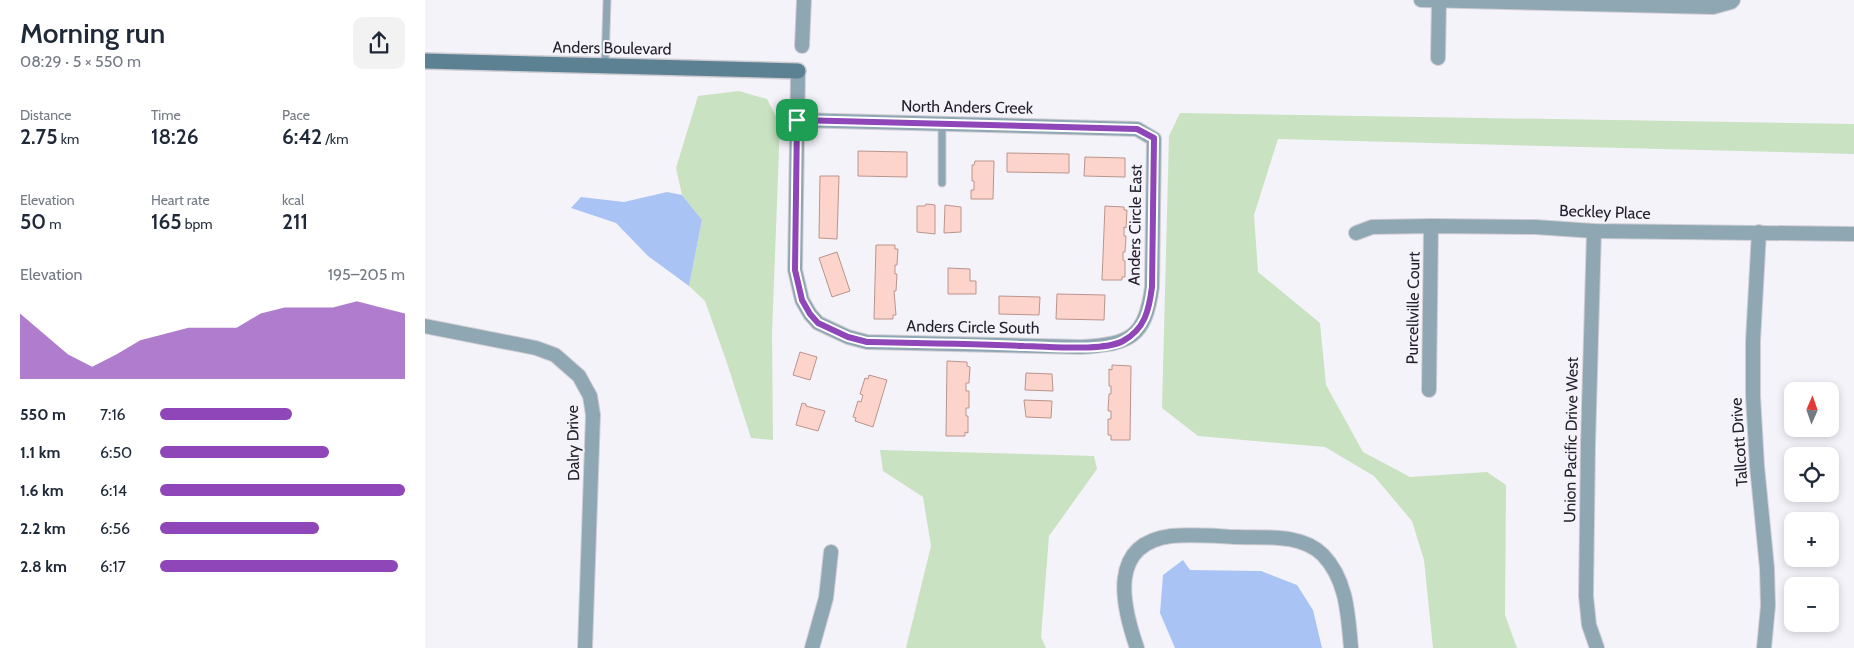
<!DOCTYPE html>
<html lang="en">
<head>
<meta charset="utf-8">
<style>
  :root { --surface:#fff; --page:#f2f2f3; --text:#1f2937; --muted:#747a83; --accent:#8f46b8 }
  body { margin:0; font-family:Cabin,sans-serif; background:var(--page); color:var(--text); height:100vh; display:flex; flex-direction:column; font-size:19px; white-space:nowrap }
  * { box-sizing:border-box; margin:0 }
  p { font-size:16px; color:var(--muted) }
  .icon { flex:none; width:28px; height:28px; fill:none; stroke:currentColor; stroke-width:2; stroke-linecap:round; stroke-linejoin:round }
  .map { position:relative; flex:1; overflow:hidden }
  .side { display:flex; flex-direction:column; background:var(--surface); width:425px }
  .side>* { flex:none }
  .needle { width:32px; rotate:2deg }
  .controls { position:absolute; left:1359px; top:382px; display:grid; gap:10px }
  .controls a { display:grid; place-items:center; width:55px; height:55px; border-radius:10px; background:var(--surface); box-shadow:0 2px 8px #0003; font-size:25px }
  .pin { position:absolute; display:grid; place-items:center; width:42px; height:42px; color:#fff; margin:-21px; border-radius:10px; box-shadow:0 2px 8px #0006 }
  .round { display:grid; place-items:center; flex:none; width:52px; height:52px; border-radius:10px; background:var(--page) }
  .summary { display:flex; align-items:center; justify-content:space-between; height:85px; padding:0 20px }
  h1 { font-size:28px; font-weight:600; line-height:38px }
  .figures { display:grid; grid-template-columns:repeat(3,1fr); gap:8px; height:85px; padding:5px 20px }
  .figures div { display:grid; align-content:center }
  .figures b { font-size:21px; font-weight:600 }
  .figures small { font-size:14px; font-weight:400 }
  .figures p { font-size:14px }
  .chart { height:140px; padding:10px 20px }
  .chart p { display:flex; justify-content:space-between }
  .chart svg { width:100%; height:90px; margin-top:5px; fill:var(--accent); opacity:.7 }
  ul { padding:0 20px; list-style:none; font-size:16px }
  li { display:grid; grid-template-columns:80px 60px 1fr; align-items:center; height:38px }
  li i { height:12px; border-radius:6px; background:var(--accent) }
  main { display:flex; flex:1; min-height:0 }
  .map>svg:first-child { display:block }
  .green { fill:#c9e2c2 }
  .water { fill:#a9c4f4 }
  .building { fill:#fdd4cb; stroke:#ba948c }
  .lines { fill:none; stroke-linecap:round; stroke-linejoin:round }
  .lane-casing { stroke:#d0cdd5; stroke-width:9 }
  .street-casing { stroke:#d0cdd5; stroke-width:16 }
  .secondary-casing { stroke:#d0cdd5; stroke-width:18 }
  .lane { stroke:#8ea7b3; stroke-width:7 }
  .street { stroke:#8ea7b3; stroke-width:14 }
  .secondary { stroke:#5c8193; stroke-width:15 }
  .route-casing { stroke:#fff; stroke-width:10 }
  .route { stroke:#8f46b8; stroke-width:6 }
  .labels { text-anchor:middle; dominant-baseline:central; stroke-width:4; stroke-linejoin:round; paint-order:stroke }
  .street-label { font-size:16px; fill:#25202d; stroke:#f5f3fa }
</style>
</head>
<body>
<main>
<section class="side">
<div class="summary"><div><h1>Morning run</h1><p>08:29 · 5 × 550 m</p></div><a class="round"><svg class="icon" aria-label="share" viewBox="0 0 24 24"><path d="M12 15V3M7 8l5-5 5 5M5 13v7h14v-7"/></svg></a></div>
<div class="figures">
<div><p>Distance</p><b>2.75<small> km</small></b></div>
<div><p>Time</p><b>18:26</b></div>
<div><p>Pace</p><b>6:42<small> /km</small></b></div>
</div>
<div class="figures">
<div><p>Elevation</p><b>50<small> m</small></b></div>
<div><p>Heart rate</p><b>165<small> bpm</small></b></div>
<div><p>kcal</p><b>211</b></div>
</div>
<div class="chart"><p><span>Elevation</span>195–205 m</p>
<svg viewBox="0 0 160 44" preserveAspectRatio="none"><path d="M0 44V12L10 22L20 32L30 38L40 32L50 25L60 22L70 19L80 19L90 19L100 12L110 9L120 9L130 9L140 6L150 9L160 12V44z"/></svg>
</div>
<ul>
<li><b>550 m</b>7:16<i style="width:54%"></i></li>
<li><b>1.1 km</b>6:50<i style="width:69%"></i></li>
<li><b>1.6 km</b>6:14<i style="width:100%"></i></li>
<li><b>2.2 km</b>6:56<i style="width:65%"></i></li>
<li><b>2.8 km</b>6:17<i style="width:97%"></i></li>
</ul>
</section>
<div class="map">
<svg width="1429" height="648" viewBox="0 0 1429 648">
  <rect width="100%" height="100%" fill="#f5f3fa"/>
  <g class="green">
    <polygon points="314,91 342,99 355,124 347,334 348,440 326,438 302,363 280,301 264,286 277,220 257,195 251,168 273,96"/>
    <polygon points="755,113 1429,124 1429,154 853,139 829,215 833,272 895,323 901,385 938,452 985,477 1062,472 1081,485 1080,615 1092,648 1008,648 999,560 987,521 949,476 900,447 773,436 737,408 744,136"/>
    <polygon points="455,450 669,456 672,469 624,536 616,637 621,648 481,648 506,546 498,497 458,471"/>
  </g>
  <g class="water">
    <polygon points="242,192 257,195 277,220 264,286 223,256 191,223 146,208 156,197 199,202"/>
    <polygon points="758,560 765,570 836,571 872,585 888,610 897,648 750,648 735,613 738,575"/>
  </g>
  <g class="building">
    <polygon points="433,151 482,152 482,177 433,176"/>
    <polygon points="582,153 644,154 644,173 582,172"/>
    <polygon points="660,157 700,158 700,177 659,176"/>
    <polygon points="550,161 569,161 568,199 546,199 546,190 549,190 549,181 547,181 547,165 549,165"/>
    <polygon points="395,176 414,176 412,239 394,238"/>
    <polygon points="501,204 510,205 510,234 492,232 492,206 500,206"/>
    <polygon points="520,205 536,207 536,232 519,233"/>
    <polygon points="680,206 699,207 699,210 702,210 701,228 699,227 699,236 701,236 700,252 698,252 698,260 700,261 700,277 697,277 697,280 677,280"/>
    <polygon points="451,245 470,245 470,249 473,249 472,265 470,265 470,274 472,274 471,291 469,291 471,315 468,315 468,319 449,319"/>
    <polygon points="412,252 425,291 407,297 394,258"/>
    <polygon points="523,268 545,269 545,281 551,281 551,294 523,294"/>
    <polygon points="632,294 680,295 679,320 631,319"/>
    <polygon points="574,296 615,297 614,315 574,314"/>
    <polygon points="375,352 392,357 385,380 368,375"/>
    <polygon points="522,361 542,362 542,366 545,367 544,383 541,383 541,391 544,391 544,408 541,408 541,416 543,416 543,433 540,432 540,436 521,436"/>
    <polygon points="687,365 706,366 705,440 686,440 686,435 683,435 683,419 686,419 686,411 683,411 684,394 686,394 686,386 684,386 684,369 687,370"/>
    <polygon points="601,373 627,374 628,391 600,390"/>
    <polygon points="444,375 462,380 448,427 430,421 431,418 428,417 433,401 436,402 438,395 435,394 440,378 443,379"/>
    <polygon points="599,400 627,401 626,418 601,417"/>
    <polygon points="377,403 381,404 381,406 400,411 393,431 371,425"/>
  </g>
  <g class="lines">
    <defs>
      <g id="lane">
        <polyline points="180,65 182,0"/>
        <polyline points="517,183 517,124"/>
      </g>
      <g id="street">
        <polyline points="996,0 1288,7 1306,2 1308,0"/>
        <polyline points="377,46 379,0"/>
        <polyline points="1013,58 1014,0"/>
        <path d="M372,120L712,129L729,139L727,287C720,338 705,344 656,347L442,342L423,337L393,323L385,314L377,300L370,270L373,71"/>
        <polyline points="1169,231 1163,444 1161,596 1164,625 1172,648"/>
        <polyline points="1334,232 1328,341 1328,396 1332,466 1342,568 1343,606 1339,648"/>
        <polyline points="931,233 947,227 1006,226 1110,227 1169,231 1429,234"/>
        <polyline points="0,326 111,348 130,355 154,376 165,396 168,415 160,648"/>
        <polyline points="1004,390 1006,226"/>
        <polyline points="387,648 401,598 406,552"/>
        <path d="M712,648C697,605 683,544 746,536C767,534 790,536 811,537C839,538 877,533 898,555C922,580 923,615 926,648"/>
      </g>
      <polyline id="secondary" points="0,61 373,71"/>
    </defs>
    <use href="#lane" class="lane-casing"/>
    <use href="#street" class="street-casing"/>
    <use href="#secondary" class="secondary-casing"/>
    <use href="#lane" class="lane"/>
    <use href="#street" class="street"/>
    <use href="#secondary" class="secondary"/>
  </g>
  <g class="lines">
    <defs>
      <path id="route" d="M372,120L712,129L729,138L727,287C724,310 720,329 698,341C677,352 623,346 599,346C547,344 494,343 442,342L423,337L393,323L385,314L377,300L370,270Z"/>
    </defs>
    <use href="#route" class="route-casing"/>
    <use href="#route" class="route"/>
  </g>
  <g class="labels">
    <g class="street-label">
      <text transform="translate(187 48) rotate(1)">Anders Boulevard</text>
      <text transform="translate(542 107) rotate(1)">North Anders Creek</text>
      <text transform="translate(1180 212) rotate(2)">Beckley Place</text>
      <text transform="translate(710 225) rotate(-89)">Anders Circle East</text>
      <text transform="translate(988 308) rotate(-89)">Purcellville Court</text>
      <text transform="translate(548 327) rotate(1)">Anders Circle South</text>
      <text transform="translate(1146 440) rotate(-89)">Union Pacific Drive West</text>
      <text transform="translate(1314 442) rotate(-94)">Tallcott Drive</text>
      <text transform="translate(148 443) rotate(-91)">Dalry Drive</text>
    </g>
  </g>
</svg>
<div class="controls">
<a><svg class="needle" viewBox="-14 -14 28 28"><path d="M0-13l5 13h-10z" fill="#e53935"/><path d="M0 13l5-13h-10z" fill="#747a83"/></svg></a>
<a><svg class="icon" aria-label="locate" viewBox="0 0 24 24"><circle cx="12" cy="12" r="6"/><path d="M12 2v4M12 18v4M2 12h4M18 12h4"/></svg></a>
<a>+</a>
<a>−</a>
</div>
<div class="pin" style="left:372px;top:120px;background:#1e9e55"><svg class="icon" aria-label="arrive" viewBox="0 0 24 24"><path d="M6 21V4h12l-3 4 3 4H6"/></svg></div>
</div>
</main>
</body>
</html>
